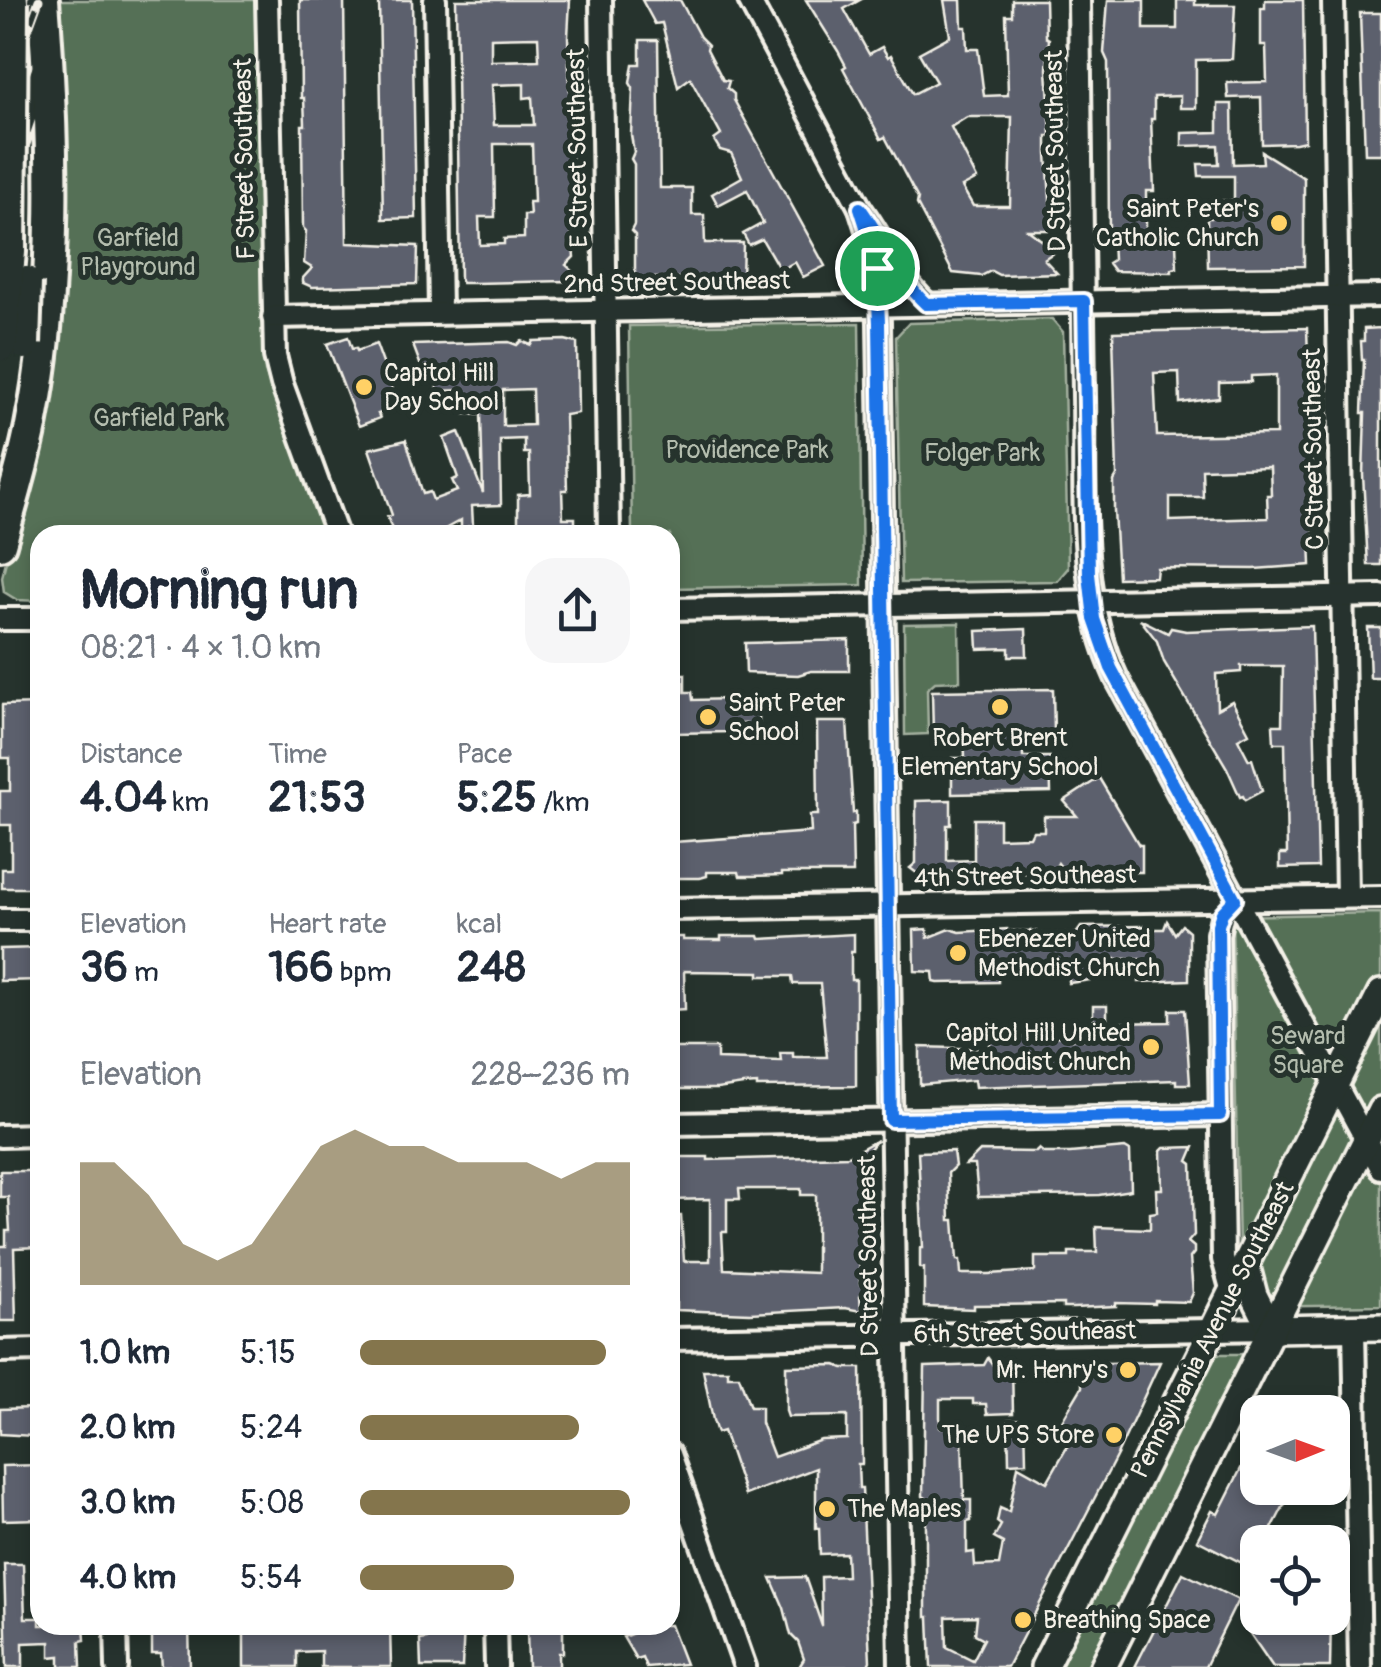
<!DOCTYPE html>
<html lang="en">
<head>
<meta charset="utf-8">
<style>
  :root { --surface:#fff; --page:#f6f6f7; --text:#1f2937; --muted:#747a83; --accent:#84754c }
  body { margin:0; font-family:Pangolin,sans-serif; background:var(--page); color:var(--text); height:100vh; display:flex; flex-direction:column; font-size:38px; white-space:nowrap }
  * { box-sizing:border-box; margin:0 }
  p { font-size:32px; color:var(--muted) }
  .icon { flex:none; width:55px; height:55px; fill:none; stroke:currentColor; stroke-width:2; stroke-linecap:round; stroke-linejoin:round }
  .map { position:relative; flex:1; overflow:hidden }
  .details { position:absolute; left:30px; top:525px; width:650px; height:1110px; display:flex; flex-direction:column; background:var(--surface); border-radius:30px; box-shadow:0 5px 15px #0003 }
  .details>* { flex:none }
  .needle { width:65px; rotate:89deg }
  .controls { position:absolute; left:1240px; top:1395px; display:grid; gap:20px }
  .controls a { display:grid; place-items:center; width:110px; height:110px; border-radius:20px; background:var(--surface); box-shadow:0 5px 15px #0003; font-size:50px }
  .pin { position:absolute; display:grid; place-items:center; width:85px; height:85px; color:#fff; margin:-42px; border:5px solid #fff; border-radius:50%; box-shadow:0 2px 10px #0007 }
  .round { display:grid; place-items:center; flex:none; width:105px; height:105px; border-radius:30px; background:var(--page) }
  .head { display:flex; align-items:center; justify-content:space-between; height:170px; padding:0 50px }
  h1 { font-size:55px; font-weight:700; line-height:75px }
  .stats { display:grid; grid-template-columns:repeat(3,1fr); gap:15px; height:170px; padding:10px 50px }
  .stats div { display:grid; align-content:center }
  .stats b { font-size:42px; font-weight:700 }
  .stats small { font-size:28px; font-weight:400 }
  .stats p { font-size:28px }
  .chart { height:280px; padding:20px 50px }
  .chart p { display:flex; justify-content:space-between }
  .chart svg { width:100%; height:180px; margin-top:10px; fill:var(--accent); opacity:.7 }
  ul { padding:0 50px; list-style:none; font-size:32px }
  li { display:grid; grid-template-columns:160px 120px 1fr; align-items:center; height:75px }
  li i { height:25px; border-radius:12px; background:var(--accent) }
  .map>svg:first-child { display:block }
  .green { fill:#557056; stroke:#a4b09f; stroke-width:2.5 }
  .building { fill:#5c606d; stroke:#f4f1e8; stroke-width:2.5; fill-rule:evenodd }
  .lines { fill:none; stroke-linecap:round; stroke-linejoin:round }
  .minor-casing { stroke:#f4f1e8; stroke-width:28 }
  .major-casing { stroke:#f4f1e8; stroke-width:32 }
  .highway-casing { stroke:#f4f1e8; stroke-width:38 }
  .minor { stroke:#26332d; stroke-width:20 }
  .major { stroke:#26332d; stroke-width:25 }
  .highway { stroke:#26332d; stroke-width:30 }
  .rail-casing { stroke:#f4f1e8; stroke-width:9 }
  .rail { stroke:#26332d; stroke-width:5; stroke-dasharray:15; stroke-linecap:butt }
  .highway-bridge-casing { stroke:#f4f1e8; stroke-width:38; stroke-linecap:butt }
  .highway-bridge { stroke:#26332d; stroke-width:30 }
  .route-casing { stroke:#fff; stroke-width:20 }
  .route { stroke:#1a73e8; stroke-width:12 }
  .poi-dot { fill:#ffd166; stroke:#26332d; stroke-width:4 }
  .labels { text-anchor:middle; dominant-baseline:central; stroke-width:10; stroke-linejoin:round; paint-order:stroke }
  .street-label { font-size:25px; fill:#f4f1e8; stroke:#26332d }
  .poi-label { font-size:25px; fill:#f4f1e8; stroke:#26332d; text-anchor:start }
  .park-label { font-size:25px; fill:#b4bdae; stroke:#26332d }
</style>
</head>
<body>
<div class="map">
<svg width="1381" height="1667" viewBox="0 0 1381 1667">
  <rect width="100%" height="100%" fill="#26332d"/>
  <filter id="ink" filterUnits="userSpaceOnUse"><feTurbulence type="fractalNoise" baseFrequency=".01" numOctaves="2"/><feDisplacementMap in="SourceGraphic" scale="20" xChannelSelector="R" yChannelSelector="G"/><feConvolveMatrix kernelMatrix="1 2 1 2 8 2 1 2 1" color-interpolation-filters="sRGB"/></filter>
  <g filter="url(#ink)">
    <g class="green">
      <polygon points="56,0 258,0 261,320 265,371 325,535 40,535 40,601 17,600 4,592 2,577 37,442"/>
      <polygon points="1052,319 1063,332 1068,568 1057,581 901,583 896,337 909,323"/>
      <polygon points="859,323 862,585 670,588 670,535 632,535 629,326"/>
      <polygon points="959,623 960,681 935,682 927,689 928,734 905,735 904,624"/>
      <polygon points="1381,913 1381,1305 1234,1307 1240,1296 1232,916"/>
      <polygon points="1211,1354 1245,1354 1089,1667 1055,1667"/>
    </g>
    <g class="building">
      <polygon points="300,0 344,0 347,243 418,246 417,284 312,287 303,283 303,278 312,268 304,263 306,231 303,228 302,125 305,125 304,98 301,98"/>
      <polygon points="379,0 412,0 416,218 383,219"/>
      <path d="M456,0H570L568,37L574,224L571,226L574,257L566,265L575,273L576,294L566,281L474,283H462L460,279ZM538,37L539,60L491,61V38ZM524,84V98L532,97L534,125H494L492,85ZM494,144H532L534,202H529L530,215H524V238L504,239V244L480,245L479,217H495Z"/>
      <polygon points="642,0 680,0 700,37 708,45 707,49 723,80 729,81 727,88 734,94 734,100 825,266 803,277 795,262 780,270 762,239 749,245 743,234 763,223 747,190 718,205 712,194 742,177 731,153 720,150 714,140 721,135 690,78 678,87 662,23 655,24"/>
      <path d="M806,0H860L844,9L869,54L882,47L888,57L891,55L913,94L936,82L919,53L950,36L944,0H961L962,27H966L967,49H978L984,96L1008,95L1006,15H1012V0H1045L1046,37L1049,39L1047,69L1051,136H1047V154L1052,230H1028L1056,251L1044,259L1057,273L999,275L991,271L981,276L953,273L917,204L918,199L885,137L881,139L843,68L846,66L838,51ZM967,117H1012L1010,206H973L962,187L977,179L951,127Z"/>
      <polygon points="1108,0 1144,0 1144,29 1177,29 1177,0 1195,0 1195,5 1235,5 1232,59 1196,60 1196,108 1180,108 1180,96 1154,97 1154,119 1151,119 1154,191 1146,191 1146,235 1159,235 1159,243 1176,243 1177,268 1172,269 1172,272 1114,271 1108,263 1113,260 1112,240 1109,240 1108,62 1104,53"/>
      <polygon points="1265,0 1303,0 1305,141 1296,143 1262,144 1261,97 1228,98 1227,83 1267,82 1266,45 1261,45 1261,8 1265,8"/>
      <polygon points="1360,13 1381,13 1381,154 1365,154"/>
      <polygon points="640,40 658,40 660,188 692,188 692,215 704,215 705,243 743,243 742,278 635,278 635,235 631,231 634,225 634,164 631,159 634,152 631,135 633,88 630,83 633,64 640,64"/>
      <polygon points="1218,104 1232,104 1233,164 1263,163 1262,152 1304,178 1304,266 1208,267 1207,218 1211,218 1211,213 1220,213 1220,201 1234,200 1234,176 1199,176 1198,164 1219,164 1218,145 1182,146 1182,133 1218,132"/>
      <path d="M1307,328L1314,538H1310L1311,565L1254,569L1157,568L1156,577L1118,578L1114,511V481L1117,476L1113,332ZM1179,372L1180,403L1219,398V383L1251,382V376L1276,375V434L1157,436L1154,373ZM1270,467L1271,495H1267L1268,518L1170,521V497H1203L1202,469Z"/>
      <polygon points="1381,328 1381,565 1368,565 1363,475 1365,413 1362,413 1364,360 1362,360 1361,341 1364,341 1364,329"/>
      <polygon points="348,337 352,349 356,348 357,351 376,344 399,407 378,414 380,418 359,426 327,344"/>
      <path d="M565,340L577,343L578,413L565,415L567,490H562L563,518H575V531L518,530V495L530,494L529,453H524V439L500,440L501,505L472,506L473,525L461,529V520L434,535H394L387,516L392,515L369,449L406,440L423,494L430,492L433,500L457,491L452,480L458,478L444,438L459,432L483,493L481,414H465L464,390L437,391V377H425L413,345L509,342L517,345L521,341L531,345L533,341ZM532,389L533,425L503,426V390Z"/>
      <polygon points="1140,619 1168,633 1171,628 1186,631 1312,626 1318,867 1280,868 1280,854 1287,854 1285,743 1274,743 1273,725 1282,725 1283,666 1241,666 1241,672 1216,674 1217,709 1232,701 1249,733 1238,739 1249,760 1252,759 1262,791 1245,800 1243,796 1240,797 1227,768 1164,662 1157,641"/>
      <polygon points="1368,628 1381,628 1381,678 1370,678"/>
      <polygon points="1026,629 1027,656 1009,656 1009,648 978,649 977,631"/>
      <polygon points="849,640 849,671 811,671 798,675 746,673 745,643"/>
      <polygon points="670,674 685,674 685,692 692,692 693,700 732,699 732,709 759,709 759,724 732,724 732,732 670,733"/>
      <polygon points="1053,689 1054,732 1023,732 1023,757 1050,757 1051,792 952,794 952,758 965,758 964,733 933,734 932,691"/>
      <polygon points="40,704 40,888 2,888 2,869 11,869 11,825 0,825 0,791 10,791 10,758 2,758 2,705"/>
      <polygon points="817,722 847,722 853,813 856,812 856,824 852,825 853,873 782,873 782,875 753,876 740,876 739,872 707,872 707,876 700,878 670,878 670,847 674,847 674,842 811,832 810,815 818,815"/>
      <polygon points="1099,778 1139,845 1142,845 1142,872 1072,872 1069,877 1058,863 1052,874 1031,874 1017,872 1016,868 975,868 975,871 918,874 910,868 916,863 916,801 951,800 951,825 947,825 947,861 974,860 974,819 999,819 999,838 1030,837 1033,831 1044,831 1044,816 1077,816 1064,801"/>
      <polygon points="1167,921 1175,934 1182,925 1189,931 1189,980 1139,982 1139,959 1111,959 1111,963 1097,963 1097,967 1091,967 1091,980 1069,983 1069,969 1026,968 1025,961 998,962 998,982 938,983 934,982 933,972 915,971 914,930 927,929 928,938 950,929 960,932 1007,929 1007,931 1037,931 1037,934 1076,934 1081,927 1144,926 1144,929 1164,929"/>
      <polygon points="854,934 854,952 851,952 851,980 856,980 856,1086 757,1087 757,1084 743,1085 717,1089 670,1089 670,1048 717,1048 717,1059 781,1061 780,1053 793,1053 793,1057 827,1057 820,984 793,984 792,976 759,976 759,972 684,971 685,1009 670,1010 670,937 683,937 683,940 721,940 721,936 759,936 760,939"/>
      <polygon points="40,948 40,980 0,981 0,949"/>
      <polygon points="1093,1006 1107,1006 1107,1023 1170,1022 1170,1010 1185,1010 1190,1084 1176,1084 1176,1080 975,1087 974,1080 920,1085 920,1047 990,1049 990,1038 1066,1036 1066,1039 1093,1039"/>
      <path d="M877,1140L858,1164L860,1284L868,1289L860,1295L861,1311L845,1308L750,1313L676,1310V1301L670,1302V1216H681L684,1261H710V1199L670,1200V1157H708V1160L848,1156ZM739,1189H801V1195H816V1273L724,1269L722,1232H727V1199H740Z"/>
      <polygon points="1194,1147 1188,1161 1192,1164 1194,1235 1188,1242 1194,1247 1194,1253 1190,1258 1193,1293 1189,1302 1155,1301 1155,1304 1116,1303 1116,1306 1073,1308 1063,1308 1063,1304 974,1305 974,1309 924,1307 924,1268 920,1268 920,1248 923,1248 918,1152 953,1151 955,1166 948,1173 950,1220 954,1220 957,1260 960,1260 961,1274 989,1274 1035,1271 1035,1257 1069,1257 1069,1252 1097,1252 1096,1227 1150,1229 1150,1213 1157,1212 1156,1189 1162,1189 1161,1151 1164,1148"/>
      <polygon points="1125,1148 1130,1151 1131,1190 1099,1195 978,1197 975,1165 966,1165 980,1151 1036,1152 1039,1149 1044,1153 1070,1153"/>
      <polygon points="0,1171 40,1171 40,1247 14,1248 16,1321 0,1321 0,1246 6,1246 6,1231 10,1231 8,1197 0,1197"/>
      <path d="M988,1358L993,1365H1012L1013,1413L987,1414L986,1404H973V1399H940V1427H957V1439H962L964,1500H971V1521L967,1522V1553L974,1552L975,1566L999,1565L1003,1543L994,1538L1001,1525L997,1522L1000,1508L1009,1512L1018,1466L1047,1482L1070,1442L1054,1434L1082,1387V1363L1087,1359L1108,1363L1160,1362L1118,1453L1007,1667H931L929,1617H926V1498L923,1496L925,1367L984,1365ZM977,1616L975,1634L984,1639L973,1660L947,1647L946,1617Z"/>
      <polygon points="836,1365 843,1368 861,1368 862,1464 858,1464 859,1488 862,1488 870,1661 867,1667 799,1667 804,1659 798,1642 791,1635 784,1608 771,1578 805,1577 822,1626 821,1577 847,1576 846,1553 820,1554 819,1528 816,1528 816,1468 745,1495 723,1431 717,1433 713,1420 703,1370 728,1370 728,1376 739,1376 750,1407 761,1407 761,1423 774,1457 821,1440 847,1439 847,1416 788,1417 786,1411 786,1366"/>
      <polygon points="33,1408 33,1436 0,1434 0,1409"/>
      <polygon points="1025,1419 1026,1462 1009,1463 1008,1420"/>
      <polygon points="1258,1435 1258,1488 1293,1488 1265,1542 1258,1542 1258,1558 1252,1568 1197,1540 1212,1511 1218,1514"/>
      <polygon points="40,1465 40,1519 3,1520 2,1466"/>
      <polygon points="4,1564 23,1564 25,1618 40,1618 40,1625 84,1625 85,1640 80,1641 81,1667 60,1667 60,1656 50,1657 50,1642 23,1643 23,1667 7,1667"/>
      <polygon points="1183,1573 1238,1600 1205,1667 1135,1667"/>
      <polygon points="1331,1620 1330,1667 1273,1667 1249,1632 1254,1630 1254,1621"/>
      <polygon points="144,1625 189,1625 190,1667 162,1667 161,1654 152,1654 152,1636"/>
      <polygon points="244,1625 390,1625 391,1667 321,1667 321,1651 297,1652 297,1667 244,1667"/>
      <polygon points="427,1625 464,1625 462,1667 421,1667 420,1640 427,1639"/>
      <polygon points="527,1625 563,1625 563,1653 559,1653 559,1667 528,1667"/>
      <polygon points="642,1625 670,1625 685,1664 646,1667 642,1657 636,1659 623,1637 644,1629"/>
    </g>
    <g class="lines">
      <defs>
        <g id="minor">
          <polyline points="267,0 275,356 282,384 337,535"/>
          <polyline points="435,0 440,312"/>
          <polyline points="601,0 609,535"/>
          <path d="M749,0L860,208C883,239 898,278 927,304"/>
          <path d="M1079,0C1081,132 1082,263 1084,395C1086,489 1076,592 1117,679L1381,1168"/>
          <polyline points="1333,0 1347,897"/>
          <polyline points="17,141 42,70"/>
          <polyline points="860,208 876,258 879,323 900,1667"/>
          <polyline points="273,317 1381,296"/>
          <polyline points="670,609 1381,596"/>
          <polyline points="0,619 40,619"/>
          <polyline points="670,909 1381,897"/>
          <polyline points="0,920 40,920"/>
          <polyline points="670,1124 1221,1115"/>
          <polyline points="0,1136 40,1135"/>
          <polyline points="1232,1292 1223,1259 1218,934 1223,913 1235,899"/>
          <polyline points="1354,1327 1360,1667"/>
          <polyline points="670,1339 1271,1329"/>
          <polyline points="0,1351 40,1350"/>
          <polyline points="670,1454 745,1667"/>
          <polyline points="116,1625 117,1667"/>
          <polyline points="495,1625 496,1667"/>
        </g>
        <g id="major">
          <polyline points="1246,1264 1254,1295 1271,1329"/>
          <polyline points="1271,1329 1381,1327"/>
          <polyline points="1044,1667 1381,993"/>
          <polyline points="1103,1667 1381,1110"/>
        </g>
        <path id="highway" d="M0,544C11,505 23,466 31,426C58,287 54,140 43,0"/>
      </defs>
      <use href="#minor" class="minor-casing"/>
      <use href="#major" class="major-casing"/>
      <use href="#highway" class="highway-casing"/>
      <use href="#minor" class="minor"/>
      <use href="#major" class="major"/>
      <use href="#highway" class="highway"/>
      <defs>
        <polyline id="rail" points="0,106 39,0"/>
      </defs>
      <use href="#rail" class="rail-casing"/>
      <use href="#rail" class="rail"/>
      <defs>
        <g id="highway-bridge">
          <polyline points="24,344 26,282"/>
          <polyline points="1,346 10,252 12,1"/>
        </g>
      </defs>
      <use href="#highway-bridge" class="highway-bridge-casing"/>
      <use href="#highway-bridge" class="highway-bridge"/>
    </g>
  </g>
  <g class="lines" filter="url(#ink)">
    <defs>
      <path id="route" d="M860,208C883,239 898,278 926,304L1084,301L1089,574L1094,619L1111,668L1235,899L1222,913L1218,925L1220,1115L891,1120L879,323L876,258Z"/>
    </defs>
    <use href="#route" class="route-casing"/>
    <use href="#route" class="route"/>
  </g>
  <g class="poi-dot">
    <circle cx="1279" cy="223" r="10"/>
    <circle cx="364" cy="387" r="10"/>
    <circle cx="1000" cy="707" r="10"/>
    <circle cx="708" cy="717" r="10"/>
    <circle cx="958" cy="953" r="10"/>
    <circle cx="1151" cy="1047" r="10"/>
    <circle cx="1128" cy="1370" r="10"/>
    <circle cx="1114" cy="1435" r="10"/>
    <circle cx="827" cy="1509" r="10"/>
    <circle cx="1023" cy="1620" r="10"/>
  </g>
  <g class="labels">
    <g class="street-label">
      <text transform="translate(578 148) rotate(-91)">E Street Southeast</text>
      <text transform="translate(1056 151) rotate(-91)">D Street Southeast</text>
      <text transform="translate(245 159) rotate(-91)">F Street Southeast</text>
      <text transform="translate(677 283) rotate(-1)">2nd Street Southeast</text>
      <text transform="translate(1314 449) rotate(-91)">C Street Southeast</text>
      <text transform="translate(1025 877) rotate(-1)">4th Street Southeast</text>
      <text transform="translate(869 1256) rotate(-91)">D Street Southeast</text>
      <text transform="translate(1213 1330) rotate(-63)">Pennsylvania Avenue Southeast</text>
      <text transform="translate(1025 1333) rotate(-1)">6th Street Southeast</text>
    </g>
    <g class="poi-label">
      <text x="1259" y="209" text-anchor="end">Saint Peter's<tspan x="1259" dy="29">Catholic Church</tspan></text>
      <text x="384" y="373">Capitol Hill<tspan x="384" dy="29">Day School</tspan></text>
      <text x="728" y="703">Saint Peter<tspan x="728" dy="29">School</tspan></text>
      <text x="1000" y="738" text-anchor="middle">Robert Brent<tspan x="1000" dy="29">Elementary School</tspan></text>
      <text x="978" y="939">Ebenezer United<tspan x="978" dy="29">Methodist Church</tspan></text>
      <text x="1131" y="1033" text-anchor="end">Capitol Hill United<tspan x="1131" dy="29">Methodist Church</tspan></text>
      <text x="1108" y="1370" text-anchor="end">Mr. Henry's</text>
      <text x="1094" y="1435" text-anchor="end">The UPS Store</text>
      <text x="847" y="1509">The Maples</text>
      <text x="1043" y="1620">Breathing Space</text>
    </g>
    <g class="park-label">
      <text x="138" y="238">Garfield<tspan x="138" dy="29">Playground</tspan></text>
      <text x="159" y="418">Garfield Park</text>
      <text x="747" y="450">Providence Park</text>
      <text x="982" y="453">Folger Park</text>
      <text x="1308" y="1036">Seward<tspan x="1308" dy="29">Square</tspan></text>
    </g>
  </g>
</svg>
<div class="controls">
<a><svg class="needle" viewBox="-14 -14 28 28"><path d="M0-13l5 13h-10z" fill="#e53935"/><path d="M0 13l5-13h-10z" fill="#747a83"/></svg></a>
<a><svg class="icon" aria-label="locate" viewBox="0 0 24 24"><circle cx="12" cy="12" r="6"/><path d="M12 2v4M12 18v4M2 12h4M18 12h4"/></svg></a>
</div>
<div class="pin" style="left:877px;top:268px;background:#1e9e55"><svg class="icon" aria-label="arrive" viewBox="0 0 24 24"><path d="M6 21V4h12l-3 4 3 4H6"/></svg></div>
<section class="details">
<div class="head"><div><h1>Morning run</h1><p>08:21 · 4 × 1.0 km</p></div><a class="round"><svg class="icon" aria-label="share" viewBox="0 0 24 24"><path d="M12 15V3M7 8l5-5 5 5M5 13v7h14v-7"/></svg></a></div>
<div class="stats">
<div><p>Distance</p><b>4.04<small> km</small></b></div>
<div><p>Time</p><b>21:53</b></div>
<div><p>Pace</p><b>5:25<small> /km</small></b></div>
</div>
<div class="stats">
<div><p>Elevation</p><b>36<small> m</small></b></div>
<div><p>Heart rate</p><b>166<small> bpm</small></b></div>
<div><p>kcal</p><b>248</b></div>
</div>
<div class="chart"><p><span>Elevation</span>228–236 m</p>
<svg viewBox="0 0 160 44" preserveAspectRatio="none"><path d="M0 44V14L10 14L20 22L30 34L40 38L50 34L60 22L70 10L80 6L90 10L100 10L110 14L120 14L130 14L140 18L150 14L160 14V44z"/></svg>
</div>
<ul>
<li><b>1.0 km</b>5:15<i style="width:91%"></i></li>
<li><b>2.0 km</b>5:24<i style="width:81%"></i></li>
<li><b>3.0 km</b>5:08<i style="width:100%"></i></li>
<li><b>4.0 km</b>5:54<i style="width:57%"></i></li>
</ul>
</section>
</div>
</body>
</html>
